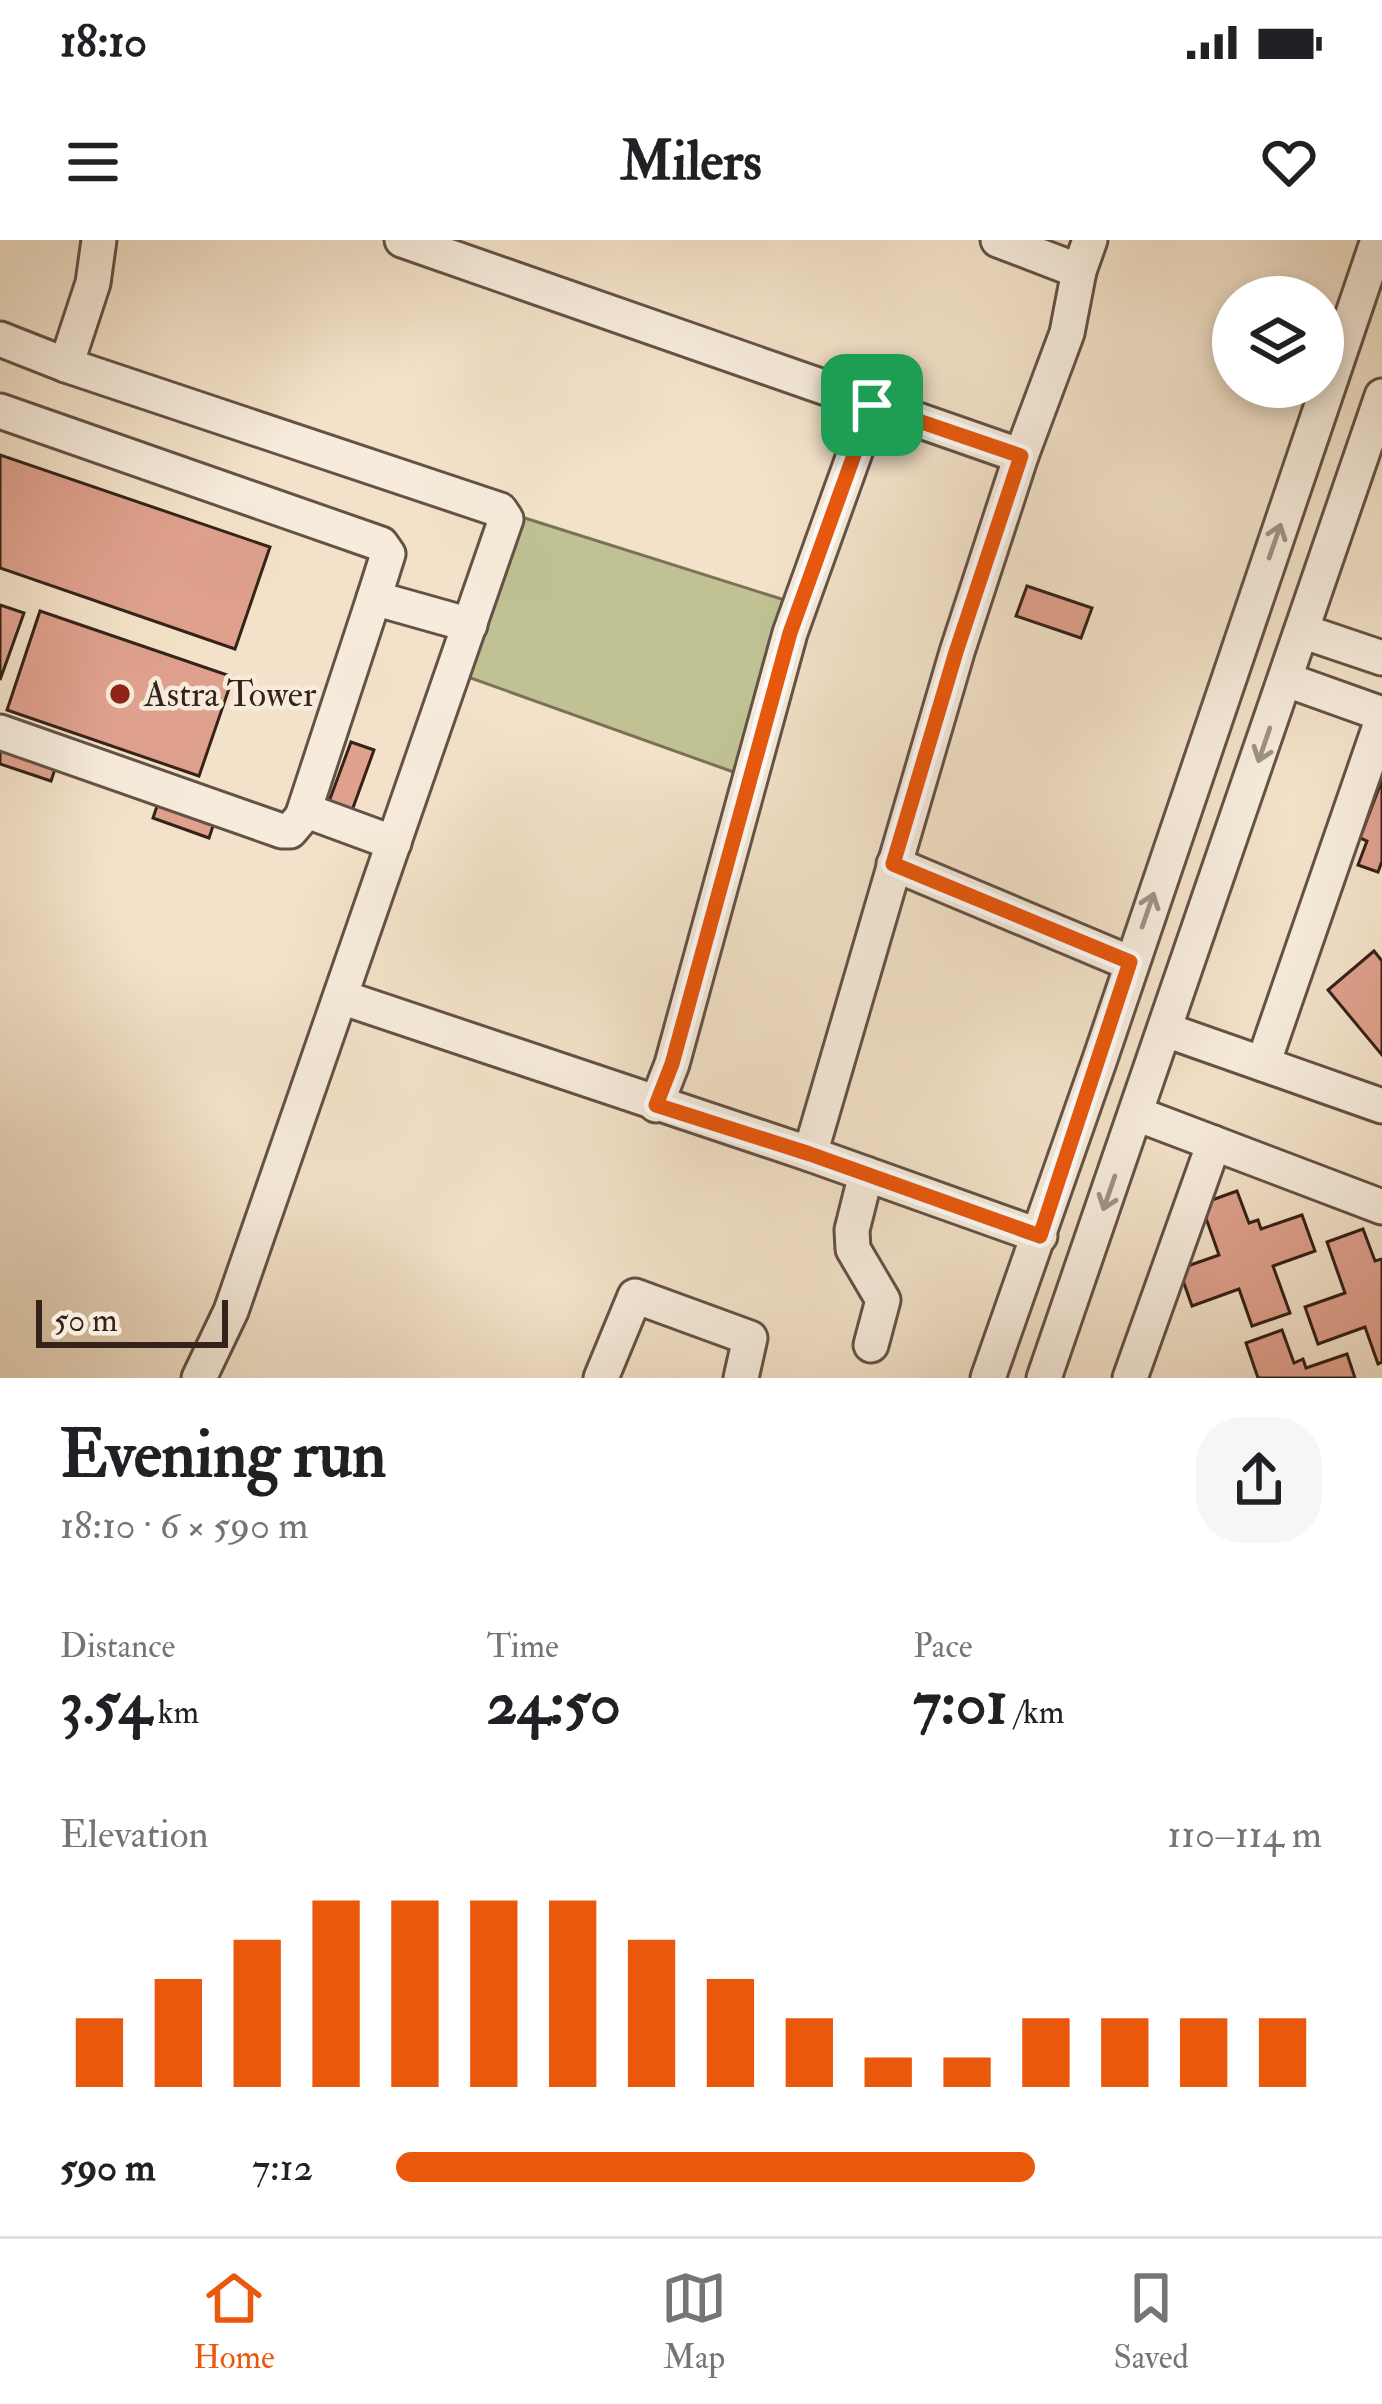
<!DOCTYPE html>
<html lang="en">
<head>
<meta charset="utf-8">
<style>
  :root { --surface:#fff; --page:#f6f6f6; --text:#202124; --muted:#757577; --line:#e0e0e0; --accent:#ea580c }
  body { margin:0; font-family:"IM FELL Double Pica",serif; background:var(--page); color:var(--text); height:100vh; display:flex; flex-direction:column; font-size:45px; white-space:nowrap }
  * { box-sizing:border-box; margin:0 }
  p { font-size:39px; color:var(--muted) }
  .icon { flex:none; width:66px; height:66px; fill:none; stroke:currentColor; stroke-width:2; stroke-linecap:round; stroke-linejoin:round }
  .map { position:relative; height:1138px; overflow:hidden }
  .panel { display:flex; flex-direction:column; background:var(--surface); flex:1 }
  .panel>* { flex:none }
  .buttons { position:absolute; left:1212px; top:36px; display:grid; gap:24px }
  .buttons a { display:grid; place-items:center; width:132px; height:132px; border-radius:50%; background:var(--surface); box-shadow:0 6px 18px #0003; font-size:60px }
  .scale { position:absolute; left:36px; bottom:30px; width:192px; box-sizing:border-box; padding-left:12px; border:6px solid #35221a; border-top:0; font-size:33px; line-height:42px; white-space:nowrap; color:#35221a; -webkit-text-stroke:9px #f7ecdc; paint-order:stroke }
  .pin { position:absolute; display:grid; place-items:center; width:102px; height:102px; color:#fff; margin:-51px; border-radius:24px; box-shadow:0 6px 18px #0006 }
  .round { display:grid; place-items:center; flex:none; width:126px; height:126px; border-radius:48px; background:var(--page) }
  .overview { display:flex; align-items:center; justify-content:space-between; height:204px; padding:0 60px }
  h1 { font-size:66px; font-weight:800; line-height:90px }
  .metrics { display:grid; grid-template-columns:repeat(3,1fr); gap:18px; height:204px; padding:12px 60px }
  .metrics div { display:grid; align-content:center }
  .metrics b { font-size:60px; font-weight:800 }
  .metrics small { font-size:33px; font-weight:400 }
  .metrics p { font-size:33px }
  .chart { height:336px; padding:24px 60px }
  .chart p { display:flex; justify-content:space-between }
  .chart svg { width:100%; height:216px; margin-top:12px; stroke:var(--accent); stroke-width:6 }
  ul { padding:0 60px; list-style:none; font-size:39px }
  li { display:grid; grid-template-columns:192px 144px 1fr; align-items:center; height:90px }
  li i { height:30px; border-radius:15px; background:var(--accent) }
  .status { display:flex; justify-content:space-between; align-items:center; height:84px; padding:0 60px; background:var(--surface); direction:ltr }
  .status svg { height:33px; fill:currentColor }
  header { display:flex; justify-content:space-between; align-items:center; height:156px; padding:0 60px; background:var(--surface); font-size:54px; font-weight:800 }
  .menu { display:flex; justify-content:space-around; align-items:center; height:168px; border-top:3px solid var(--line); background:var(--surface); font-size:33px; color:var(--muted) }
  .menu a { display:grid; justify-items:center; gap:6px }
  .menu .current { color:var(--accent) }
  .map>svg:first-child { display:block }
  .green { fill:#c0c293; stroke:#7a7256; stroke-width:3 }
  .building { fill:#dfa18d; stroke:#35221a; stroke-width:3 }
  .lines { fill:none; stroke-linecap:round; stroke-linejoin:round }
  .minor-casing { stroke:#645246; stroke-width:39 }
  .minor { stroke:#f7ecdc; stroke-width:33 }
  .oneway { stroke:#a09185 }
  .route-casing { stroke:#fff; stroke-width:24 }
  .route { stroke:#ea580c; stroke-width:15 }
  .poi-dot { fill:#8f2418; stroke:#f7ecdc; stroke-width:4.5 }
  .labels { text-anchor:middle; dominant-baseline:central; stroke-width:9; stroke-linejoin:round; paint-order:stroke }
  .poi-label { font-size:36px; fill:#35221a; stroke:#f7ecdc; text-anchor:start }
</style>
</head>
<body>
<div class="status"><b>18:10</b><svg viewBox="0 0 49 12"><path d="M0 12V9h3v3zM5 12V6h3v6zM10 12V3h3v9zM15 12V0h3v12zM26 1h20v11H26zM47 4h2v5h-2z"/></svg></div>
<header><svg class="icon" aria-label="menu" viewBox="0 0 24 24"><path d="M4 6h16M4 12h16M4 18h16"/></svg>Milers<svg class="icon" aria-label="heart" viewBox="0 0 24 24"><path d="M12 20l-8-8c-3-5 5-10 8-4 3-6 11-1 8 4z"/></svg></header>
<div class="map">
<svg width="1382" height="1138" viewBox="0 0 1382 1138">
  <rect width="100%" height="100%" fill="#f3e2c9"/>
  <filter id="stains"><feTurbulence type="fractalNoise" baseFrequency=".00167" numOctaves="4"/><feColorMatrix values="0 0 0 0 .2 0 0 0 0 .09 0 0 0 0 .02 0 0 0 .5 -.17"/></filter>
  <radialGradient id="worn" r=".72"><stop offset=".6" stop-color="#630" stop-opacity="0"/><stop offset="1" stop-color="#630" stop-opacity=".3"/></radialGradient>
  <polygon class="green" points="512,274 813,369 753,539 468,437"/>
  <g class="building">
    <polygon points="0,215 270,307 235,409 0,328"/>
    <polygon points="1027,346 1092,368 1081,398 1016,376"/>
    <polygon points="0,365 24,373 0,440"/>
    <polygon points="40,371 233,437 199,536 7,470"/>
    <polygon points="0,501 59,517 51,541 0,524"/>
    <polygon points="351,502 374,510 350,576 327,567"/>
    <polygon points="1382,540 1382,621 1378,632 1358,625 1367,601 1360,598"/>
    <polygon points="160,557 216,577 209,598 153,578"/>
    <polygon points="1374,711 1382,721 1382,815 1328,750"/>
    <polygon points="1237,951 1249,983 1258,980 1261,989 1302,975 1315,1011 1273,1026 1290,1073 1252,1086 1239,1049 1192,1066 1179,1029 1219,1015 1201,964"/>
    <polygon points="1363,989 1375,1021 1382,1019 1382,1122 1378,1124 1365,1087 1318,1104 1305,1067 1345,1053 1327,1002"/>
    <polygon points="1282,1090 1294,1123 1303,1119 1306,1128 1347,1114 1355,1138 1258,1138 1246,1103"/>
  </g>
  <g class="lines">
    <defs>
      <g id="minor">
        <polyline points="402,0 1021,216"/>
        <polyline points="998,0 1079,31"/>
        <polyline points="0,99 66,125 500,270 506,279 231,1071 199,1138"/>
        <polyline points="66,125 93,43 99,0"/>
        <polyline points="0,171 381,304 388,314 374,358 470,385"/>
        <polyline points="1302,391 1382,418"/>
        <polyline points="1287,440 1382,474"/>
        <polyline points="0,492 282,591 290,591 307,571 394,603"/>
        <polyline points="303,574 374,358"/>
        <polyline points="894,624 1130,723"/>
        <polyline points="341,757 810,914 1040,996"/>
        <polyline points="1166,790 1382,866"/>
        <polyline points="1263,824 1382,480"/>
        <polyline points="656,865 672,824 790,393 872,165"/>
        <polyline points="1137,874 1382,967"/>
        <polyline points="810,914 957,412 1021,216 1067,93 1079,31 1090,0"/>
        <polyline points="866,934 852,990 853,1009 883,1060 871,1105"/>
        <polyline points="601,1138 635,1056 750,1098 741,1138"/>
        <polyline points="988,1138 1100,819 1378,0"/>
        <polyline points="1044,1138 1382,156"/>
        <polyline points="1130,1138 1214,903"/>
      </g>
    </defs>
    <use href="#minor" class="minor-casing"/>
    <use href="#minor" class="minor"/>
  </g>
  <defs><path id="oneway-shaft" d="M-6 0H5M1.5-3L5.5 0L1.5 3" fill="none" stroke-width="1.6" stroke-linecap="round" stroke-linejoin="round" transform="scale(3)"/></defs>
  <g class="oneway">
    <use href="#oneway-shaft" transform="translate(1275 301) rotate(-71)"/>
    <use href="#oneway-shaft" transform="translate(1264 505) rotate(109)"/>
    <use href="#oneway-shaft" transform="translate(1148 670) rotate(-71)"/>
    <use href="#oneway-shaft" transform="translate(1109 953) rotate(109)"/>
  </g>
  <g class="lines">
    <defs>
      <polygon id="route" points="872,165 1021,216 956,412 893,624 1130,722 1040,996 810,914 656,865 672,824 790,393"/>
    </defs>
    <use href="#route" class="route-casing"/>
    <use href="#route" class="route"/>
  </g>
  <circle class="poi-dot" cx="120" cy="454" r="12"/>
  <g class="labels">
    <g class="poi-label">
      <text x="144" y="454">Astra Tower</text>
    </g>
  </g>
  <rect width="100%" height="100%" filter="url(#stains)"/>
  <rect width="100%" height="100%" fill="url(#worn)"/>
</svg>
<div class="buttons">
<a><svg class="icon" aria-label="layers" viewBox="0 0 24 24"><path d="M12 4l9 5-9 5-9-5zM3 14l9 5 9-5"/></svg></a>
</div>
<div class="scale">50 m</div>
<div class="pin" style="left:872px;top:165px;background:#1e9e55"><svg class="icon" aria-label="arrive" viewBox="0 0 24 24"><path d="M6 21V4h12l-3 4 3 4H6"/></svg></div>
</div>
<section class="panel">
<div class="overview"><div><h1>Evening run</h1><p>18:10 · 6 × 590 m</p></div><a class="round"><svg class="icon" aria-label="share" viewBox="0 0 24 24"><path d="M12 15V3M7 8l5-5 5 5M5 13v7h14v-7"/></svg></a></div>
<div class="metrics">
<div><p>Distance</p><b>3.54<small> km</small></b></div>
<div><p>Time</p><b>24:50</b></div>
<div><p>Pace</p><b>7:01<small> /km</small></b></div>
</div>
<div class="chart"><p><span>Elevation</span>110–114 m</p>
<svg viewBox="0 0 160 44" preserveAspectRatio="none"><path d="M5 44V30M15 44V22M25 44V14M35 44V6M45 44V6M55 44V6M65 44V6M75 44V14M85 44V22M95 44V30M105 44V38M115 44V38M125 44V30M135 44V30M145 44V30M155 44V30"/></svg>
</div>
<ul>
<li><b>590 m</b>7:12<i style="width:69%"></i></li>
</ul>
</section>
<nav class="menu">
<a class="current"><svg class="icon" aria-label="home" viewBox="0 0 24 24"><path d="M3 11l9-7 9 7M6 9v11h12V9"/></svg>Home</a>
<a><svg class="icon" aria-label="map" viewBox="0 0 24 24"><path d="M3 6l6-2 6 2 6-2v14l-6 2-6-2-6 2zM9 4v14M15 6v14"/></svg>Map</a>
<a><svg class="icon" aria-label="saved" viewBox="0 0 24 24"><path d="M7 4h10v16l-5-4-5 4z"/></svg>Saved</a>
</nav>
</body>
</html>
